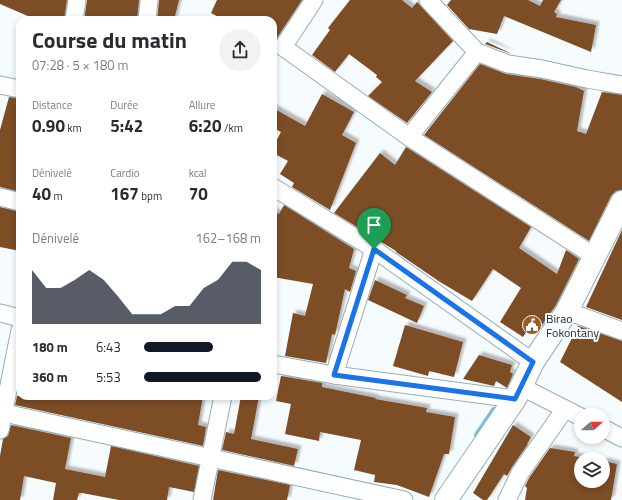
<!DOCTYPE html>
<html lang="fr">
<head>
<meta charset="utf-8">
<style>
  :root { --surface:#fff; --page:#f2f2f3; --text:#2b2b33; --muted:#7c7c81; --accent:#111827 }
  body { margin:0; font-family:"Titillium Web",sans-serif; background:var(--page); color:var(--text); height:100vh; display:flex; flex-direction:column; font-size:15px; white-space:nowrap }
  * { box-sizing:border-box; margin:0 }
  p { font-size:13px; color:var(--muted) }
  .icon { flex:none; width:22px; height:22px; fill:none; stroke:currentColor; stroke-width:2; stroke-linecap:round; stroke-linejoin:round }
  .map { position:relative; flex:1; overflow:hidden }
  .details { position:absolute; left:16px; top:16px; width:261px; height:384px; display:flex; flex-direction:column; background:var(--surface); border-radius:12px; box-shadow:0 2px 6px #0003 }
  .details>* { flex:none }
  .needle { width:26px; rotate:70deg }
  .fabs { position:absolute; left:574px; top:408px; display:grid; gap:8px }
  .fabs a { display:grid; place-items:center; width:36px; height:36px; border-radius:50%; background:var(--surface); box-shadow:0 2px 6px #0003; font-size:20px }
  .pin { position:absolute; display:grid; place-items:center; width:34px; height:34px; color:#fff; margin:-41px -17px; border-radius:50% 50% 50% 0; rotate:-45deg; box-shadow:0 0 4px #0007 }
  .pin .icon { rotate:45deg }
  .round { display:grid; place-items:center; flex:none; width:42px; height:42px; border-radius:21px; background:var(--page) }
  .head { display:flex; align-items:center; justify-content:space-between; height:68px; padding:0 16px }
  h1 { font-size:22px; font-weight:700; line-height:30px }
  .metrics { display:grid; grid-template-columns:repeat(3,1fr); gap:6px; height:68px; padding:4px 16px }
  .metrics div { display:grid; align-content:center }
  .metrics b { font-size:17px; font-weight:700 }
  .metrics small { font-size:11px; font-weight:400 }
  .metrics p { font-size:11px }
  .chart { height:112px; padding:8px 16px }
  .chart p { display:flex; justify-content:space-between }
  .chart svg { width:100%; height:72px; margin-top:4px; fill:var(--accent); opacity:.7 }
  ul { padding:0 16px; list-style:none; font-size:13px }
  li { display:grid; grid-template-columns:64px 48px 1fr; align-items:center; height:30px }
  li i { height:10px; border-radius:5px; background:var(--accent) }
  .map>svg:first-child { display:block }
  .lines { fill:none; stroke-linecap:round; stroke-linejoin:round }
  .stream { stroke:#7ac0de; stroke-width:6 }
  .building { fill:#7d4d28; filter:url(#shadow) }
  .minor-casing { stroke:#95aeb9; stroke-width:19 }
  .tertiary-casing { stroke:#95aeb9; stroke-width:24 }
  .minor { stroke:#fff; stroke-width:17 }
  .tertiary { stroke:#fff; stroke-width:22 }
  .route-casing { stroke:#fff; stroke-width:8 }
  .route { stroke:#1a73e8; stroke-width:5 }
  .labels { text-anchor:middle; dominant-baseline:central; stroke-width:4; stroke-linejoin:round; paint-order:stroke }
  .poi-label { font-size:12px; fill:#252f33; stroke:#f6fbfe; text-anchor:start }
</style>
</head>
<body>
<div class="map">
<svg width="622" height="500" viewBox="0 0 622 500">
  <defs>
    <filter id="shadow"><feDropShadow dx="3.5" dy="-3.5" stdDeviation="1" flood-color="#0004"/></filter>
  </defs>
  <rect width="100%" height="100%" fill="#f6fbfe"/>
  <g class="lines">
    <polyline class="stream" points="477,435 494,410"/>
  </g>
  <g class="building">
    <polygon points="0,0 67,0 64,20 37,20 0,4"/>
    <polygon points="87,0 139,0 137,20 84,20"/>
    <polygon points="159,0 179,0 174,20 157,20"/>
    <polygon points="217,0 302,0 275,41 273,51 273,20 224,20 211,13"/>
    <polygon points="350,0 402,0 412,8 417,2 453,41 415,81 432,92 407,123 368,96 382,82 376,77 377,75 349,54 335,72 312,55 330,30 328,28"/>
    <polygon points="451,0 528,0 540,6 543,0 561,0 554,12 557,14 556,17 596,25 591,52 504,16 497,34 469,29 447,5"/>
    <polygon points="487,42 512,54 485,44"/>
    <polygon points="480,64 506,74 540,79 576,87 584,91 577,131 586,134 602,92 622,95 622,190 616,191 611,196 589,241 424,135"/>
    <polygon points="322,94 354,112 342,135 356,143 330,210 292,187 294,183 280,174 288,161 273,153 273,147 281,132 273,128 273,108 305,126"/>
    <polygon points="9,97 20,99 20,192 0,187 0,130"/>
    <polygon points="406,147 531,227 519,248 557,274 566,250 579,259 556,305 538,331 530,326 523,337 500,322 521,288 493,269 472,301 440,282 396,252 396,251 334,213 380,153 395,165"/>
    <polygon points="284,205 354,249 349,268 356,271 350,292 345,289 335,335 332,334 326,363 285,356 293,313 305,316 313,284 273,277 273,211 279,214"/>
    <polygon points="0,207 20,212 20,251 0,247"/>
    <polygon points="622,230 622,320 586,307"/>
    <polygon points="375,280 407,295 405,298 424,306 417,323 368,300"/>
    <polygon points="405,325 463,342 454,377 429,371 428,376 393,366"/>
    <polygon points="578,326 622,341 622,402 560,362"/>
    <polygon points="479,355 512,365 510,372 513,374 507,388 496,381 494,386 463,379"/>
    <polygon points="281,376 322,383 322,387 376,398 375,399 427,408 426,412 455,417 449,454 444,454 429,497 397,485 374,482 375,475 354,470 361,440 320,432 319,441 285,434 291,404 276,401"/>
    <polygon points="17,396 203,396 198,425 206,427 203,446 15,405"/>
    <polygon points="241,396 259,396 251,439 298,449 294,466 222,450 226,432 234,434"/>
    <polygon points="11,425 71,438 65,469 105,477 111,446 199,466 194,492 169,487 167,500 119,500 82,493 79,493 77,500 53,500 56,483 24,476 20,500 0,500 0,456 3,439 8,436"/>
    <polygon points="513,425 531,437 527,444 528,444 512,467 507,476 504,474 487,500 483,500 473,493"/>
    <polygon points="550,448 575,452 574,456 590,459 581,459 581,481 603,481 603,461 617,464 611,500 525,500 527,488 525,486 529,478"/>
    <polygon points="218,470 290,485 287,500 213,500"/>
  </g>
  <g class="lines">
    <defs>
      <g id="minor">
        <polyline points="314,0 283,47 409,137 594,256"/>
        <polyline points="428,0 477,52 508,64 542,69 587,79 622,85"/>
        <polyline points="74,20 77,0"/>
        <polyline points="147,20 149,0"/>
        <polyline points="0,85 20,89"/>
        <polyline points="409,137 477,52"/>
        <polyline points="273,187 374,249 533,362"/>
        <polyline points="0,197 20,202"/>
        <polyline points="567,311 622,331"/>
        <polyline points="0,313 20,318"/>
        <polyline points="273,364 334,375 515,399"/>
        <polyline points="334,375 374,249"/>
        <polyline points="522,387 581,417"/>
        <polyline points="0,412 404,500"/>
        <polyline points="603,428 622,438"/>
        <polyline points="0,430 20,330"/>
        <polyline points="202,500 223,396"/>
        <polyline points="507,500 520,473 565,409"/>
      </g>
      <polyline id="tertiary" points="446,500 515,399 533,362 567,311 622,202"/>
    </defs>
    <use href="#minor" class="minor-casing"/>
    <use href="#tertiary" class="tertiary-casing"/>
    <use href="#minor" class="minor"/>
    <use href="#tertiary" class="tertiary"/>
  </g>
  <g class="lines">
    <defs>
      <polygon id="route" points="374,249 533,362 515,399 334,375"/>
    </defs>
    <use href="#route" class="route-casing"/>
    <use href="#route" class="route"/>
  </g>
  <defs>
    <symbol id="civic-disc" viewBox="-11 -11 22 22"><circle r="9.5" fill="#9a5a24" stroke="#f6fbfe"/><path d="M-.6-6.5H3V-4.5H.6V-3L4-1V1h2V6H-6V1h2V-1L-.6-3ZM-1.2 2.5V6h2.4V2.5Z" fill="#fff"/></symbol>
  </defs>
  <g fill-rule="evenodd">
    <use href="#civic-disc" x="521" y="314" width="22" height="22"/>
  </g>
  <g class="labels">
    <g class="poi-label">
      <text x="546" y="318">Birao<tspan x="546" dy="14">Fokontany</tspan></text>
    </g>
  </g>
</svg>
<div class="fabs">
<a><svg class="needle" viewBox="-14 -14 28 28"><path d="M0-13l5 13h-10z" fill="#e53935"/><path d="M0 13l5-13h-10z" fill="#7c7c81"/></svg></a>
<a><svg class="icon" aria-label="layers" viewBox="0 0 24 24"><path d="M12 4l9 5-9 5-9-5zM3 14l9 5 9-5"/></svg></a>
</div>
<div class="pin" style="left:374px;top:249px;background:#1e9e55"><svg class="icon" aria-label="arrive" viewBox="0 0 24 24"><path d="M6 21V4h12l-3 4 3 4H6"/></svg></div>
<section class="details">
<div class="head"><div><h1>Course du matin</h1><p>07:28 · 5 × 180 m</p></div><a class="round"><svg class="icon" aria-label="share" viewBox="0 0 24 24"><path d="M12 15V3M7 8l5-5 5 5M5 13v7h14v-7"/></svg></a></div>
<div class="metrics">
<div><p>Distance</p><b>0.90<small> km</small></b></div>
<div><p>Durée</p><b>5:42</b></div>
<div><p>Allure</p><b>6:20<small> /km</small></b></div>
</div>
<div class="metrics">
<div><p>Dénivelé</p><b>40<small> m</small></b></div>
<div><p>Cardio</p><b>167<small> bpm</small></b></div>
<div><p>kcal</p><b>70</b></div>
</div>
<div class="chart"><p><span>Dénivelé</span>162–168 m</p>
<svg viewBox="0 0 160 44" preserveAspectRatio="none"><path d="M0 44V11L10 22L20 22L30 17L40 11L50 17L60 27L70 38L80 38L90 38L100 33L110 33L120 22L130 17L140 6L150 6L160 11V44z"/></svg>
</div>
<ul>
<li><b>180 m</b>6:43<i style="width:59%"></i></li>
<li><b>360 m</b>5:53<i style="width:100%"></i></li>
</ul>
</section>
</div>
</body>
</html>
